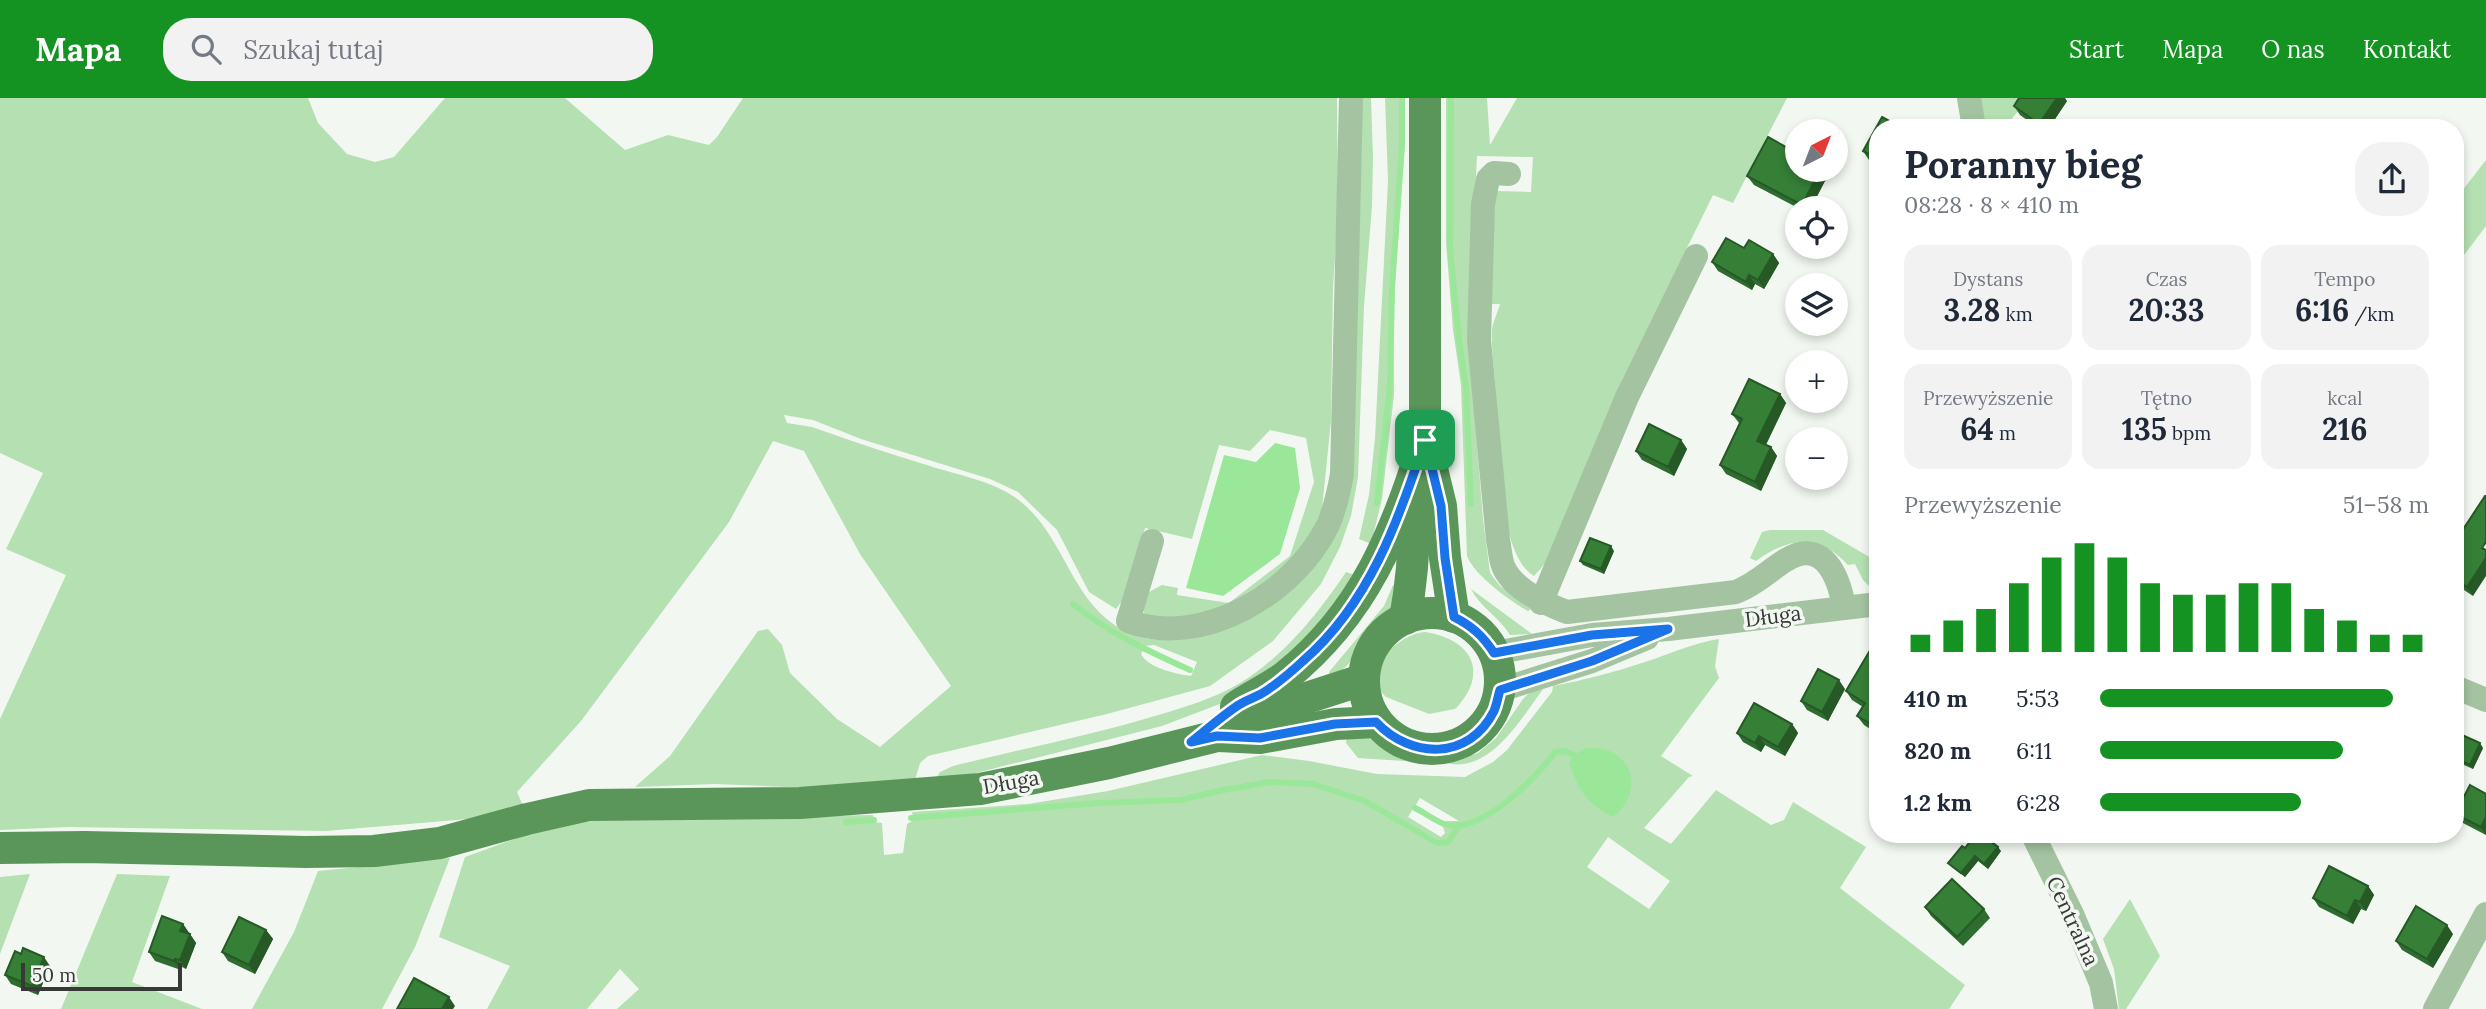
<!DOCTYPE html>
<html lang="pl">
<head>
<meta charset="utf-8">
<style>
  :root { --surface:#fff; --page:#f2f2f3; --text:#1f2937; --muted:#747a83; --accent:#149222 }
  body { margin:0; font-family:Lora,serif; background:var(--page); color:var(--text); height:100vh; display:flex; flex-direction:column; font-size:26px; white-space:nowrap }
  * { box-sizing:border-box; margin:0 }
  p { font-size:23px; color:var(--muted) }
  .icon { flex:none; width:38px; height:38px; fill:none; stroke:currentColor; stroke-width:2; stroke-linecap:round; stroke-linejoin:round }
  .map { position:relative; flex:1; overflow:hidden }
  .drawer { position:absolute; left:1869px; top:21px; width:595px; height:724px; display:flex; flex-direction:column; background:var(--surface); border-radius:28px; box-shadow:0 4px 10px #0003 }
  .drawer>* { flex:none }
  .needle { width:46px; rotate:42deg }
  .buttons { position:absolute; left:1785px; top:21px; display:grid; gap:14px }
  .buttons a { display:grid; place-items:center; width:63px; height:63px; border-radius:50%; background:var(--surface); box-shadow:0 4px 10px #0003; font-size:35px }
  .scale { position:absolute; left:21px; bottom:18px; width:161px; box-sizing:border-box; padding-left:7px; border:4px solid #373937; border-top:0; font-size:19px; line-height:24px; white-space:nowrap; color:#373937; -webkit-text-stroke:5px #f2f8f1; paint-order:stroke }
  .pin { position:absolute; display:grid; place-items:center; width:60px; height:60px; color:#fff; margin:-30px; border-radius:14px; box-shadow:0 4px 10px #0006 }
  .round { display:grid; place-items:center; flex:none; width:74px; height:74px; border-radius:28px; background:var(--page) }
  .summary { display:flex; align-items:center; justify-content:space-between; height:119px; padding:0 35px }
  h1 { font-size:38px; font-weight:800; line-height:52px }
  .metrics { display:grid; grid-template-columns:repeat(3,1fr); gap:10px; height:119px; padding:7px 35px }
  .metrics div { display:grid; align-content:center; border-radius:18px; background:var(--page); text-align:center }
  .metrics b { font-size:30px; font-weight:800 }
  .metrics small { font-size:19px; font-weight:400 }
  .metrics p { font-size:19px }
  .chart { height:196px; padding:14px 35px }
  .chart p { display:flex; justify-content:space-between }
  .chart svg { width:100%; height:126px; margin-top:7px; stroke:var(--accent); stroke-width:6 }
  ul { padding:0 35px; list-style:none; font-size:23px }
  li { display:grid; grid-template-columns:112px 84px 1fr; align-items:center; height:52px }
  li i { height:18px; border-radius:9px; background:var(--accent) }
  header { display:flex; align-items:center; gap:42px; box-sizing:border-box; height:98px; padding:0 35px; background:var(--accent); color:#fff }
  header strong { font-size:33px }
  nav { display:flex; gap:38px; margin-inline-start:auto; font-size:24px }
  .search { width:490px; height:63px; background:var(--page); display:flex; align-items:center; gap:18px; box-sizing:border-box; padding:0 24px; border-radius:28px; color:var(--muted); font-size:26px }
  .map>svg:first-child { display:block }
  .green { fill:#b4e0b2; fill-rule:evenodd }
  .water { fill:#9be79a }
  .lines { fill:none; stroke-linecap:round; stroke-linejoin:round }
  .stream { stroke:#9be79a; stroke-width:6 }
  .minor { stroke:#a3c3a1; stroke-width:24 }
  .major { stroke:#5a9659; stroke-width:32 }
  .wall { fill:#2e6d2f }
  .shaded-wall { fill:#265926 }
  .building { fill:#367f37; stroke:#265926; stroke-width:2 }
  .route-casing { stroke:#fff; stroke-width:14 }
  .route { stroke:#1a73e8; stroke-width:9 }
  .labels { text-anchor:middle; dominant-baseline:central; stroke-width:7; stroke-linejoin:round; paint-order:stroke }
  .street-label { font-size:21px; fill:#373937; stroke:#f2f8f1 }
</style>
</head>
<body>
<header>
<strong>Mapa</strong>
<div class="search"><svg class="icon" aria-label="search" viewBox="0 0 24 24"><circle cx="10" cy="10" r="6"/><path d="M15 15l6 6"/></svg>Szukaj tutaj</div>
<nav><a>Start</a><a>Mapa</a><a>O nas</a><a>Kontakt</a></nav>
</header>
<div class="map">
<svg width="2486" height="911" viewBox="0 0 2486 911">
  <rect width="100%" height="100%" fill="#f2f8f1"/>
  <g class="green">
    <path d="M0,0H308L318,25L347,56L375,64L394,59L445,0H565L625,52L668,37L709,47L717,39L743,0H1337L1338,116L1333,190L1331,323L1322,411L1303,452L1287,470L1227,513L1158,523L1145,517L1141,506L1147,495L1162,487L1178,490L1177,497L1229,505L1290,458L1314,384L1306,340L1270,332L1250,353L1219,347L1192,441L1145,430L1127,496L1116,511L1089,494L1057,432L1018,394L990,381L861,341L813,322L784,317L787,325L812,329C851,343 890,356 930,368C958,377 992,383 1016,400C1067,437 1069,507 1129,535C1161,550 1209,537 1238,522C1285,498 1327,462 1344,411C1357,373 1354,307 1354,266C1356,177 1357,89 1358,0H1371L1373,60L1372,108L1364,208L1358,379L1351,418L1340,449L1321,486L1273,543L1210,588L1107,616L928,658L920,665L915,682L831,691L715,686L635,689L670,658L758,533L768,531L782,547L790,575L837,621L880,649L951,588L860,456L804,353L773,343L729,424L581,623L517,694L524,710L480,720L326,733L68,729L0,732V621L66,477L6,451L43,375L0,355ZM1154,547L1197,564L1191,578C1176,576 1148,570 1141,556L1145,548Z"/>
    <polygon points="1385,0 1404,0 1405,44 1393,209 1394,297 1382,401 1371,446 1359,441 1369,397 1375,340 1388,83"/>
    <path d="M1446,0H1487L1490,47L1517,0H1787L1733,105L1713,97L1622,282L1550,460L1534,478C1496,456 1498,339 1496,297C1495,276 1491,253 1492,232C1493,223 1498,214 1500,206H1486L1496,93L1531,94L1533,59L1477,58L1471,174L1475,321L1483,421L1490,475L1500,488L1533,510L1528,513C1510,503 1474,477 1467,458L1461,287L1453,232L1446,145Z"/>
    <polygon points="1979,0 2029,0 2004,30 1983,30"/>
    <polygon points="2486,62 2486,128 2455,169 2455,102"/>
    <path d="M1770,432H1823L1878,464V488H1869L1863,482L1855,466L1848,467C1819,435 1789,439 1756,463L1750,460L1762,434Z"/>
    <path d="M1346,474L1361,479L1296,557L1225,604L1162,628L968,677L935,682L940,674L953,668C1020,651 1089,638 1155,618C1185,609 1213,601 1240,585C1284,558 1318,516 1346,474Z"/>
    <path d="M1393,487L1402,488C1396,514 1382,518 1366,537C1350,557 1358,565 1330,579L1329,574L1384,508Z"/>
    <path d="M1471,491L1532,536L1510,537C1499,519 1480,509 1471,491Z"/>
    <path d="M1425,534C1472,541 1490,575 1455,611L1429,616L1386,599C1358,574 1398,536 1425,534Z"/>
    <path d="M1719,541L1715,568L1719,580L1661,658L1693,678L1689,679L1644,730L1671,746L1716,692L1771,727L1784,722L1793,704L1866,749L1840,790L1965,887L1949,911H617L639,891L620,871L587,911H487L510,868L439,839L465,759L547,729L607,721L873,717L874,724L882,725L884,757L903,755L907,726L914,722L912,714L1028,706L1108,693L1262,657L1309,663L1377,676L1465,679L1493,664L1507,652L1552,594L1553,588C1584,582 1615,574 1645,564C1670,556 1693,545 1719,541ZM1420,700L1459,723H1446L1443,729L1445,735L1441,739L1408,719ZM1608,739L1670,783L1649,811L1587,769Z"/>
    <path d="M1543,591C1521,621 1488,679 1443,664L1478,655L1496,640L1523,601L1531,593Z"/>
    <polygon points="1347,638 1367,639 1419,664 1358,660 1346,645"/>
    <polygon points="450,760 415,849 382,911 252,911 294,834 318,773"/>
    <polygon points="30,776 0,856 0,779"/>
    <polygon points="117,776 170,778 132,884 202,911 61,911"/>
    <polygon points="2130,801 2160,858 2126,911 2119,911 2114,871 2103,841"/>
  </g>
  <g class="water">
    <polygon points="1275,345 1295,350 1300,390 1280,456 1223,498 1186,490 1224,357 1256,364"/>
    <path d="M1586,650C1595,650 1605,650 1613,655C1640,670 1635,703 1613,719C1586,705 1580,694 1569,665L1574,657Z"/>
  </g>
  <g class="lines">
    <g class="stream">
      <polyline points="1451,0 1450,151 1460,249 1466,289 1471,406"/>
      <polyline points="1377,405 1390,287 1392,190 1402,46 1402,0"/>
      <path d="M1073,506C1109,535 1148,553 1190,572"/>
      <path d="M1415,710C1425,715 1434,722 1444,726C1480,738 1536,680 1555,654L1565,653L1574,657"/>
      <polyline points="911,720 1098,705 1181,702 1218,693 1270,684 1313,686 1365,703 1437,745 1448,744 1459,727"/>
      <polyline points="846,724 874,722"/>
    </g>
    <g class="minor">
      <polyline points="1969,0 1974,30"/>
      <path d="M1509,76L1494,75L1488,81L1483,106L1479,242L1498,442C1500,450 1500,462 1504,470C1514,492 1546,506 1567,514L1736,494C1758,485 1768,473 1786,462C1824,439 1839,480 1844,509"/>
      <path d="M1152,443L1128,523C1202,551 1295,495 1328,427C1335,411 1339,393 1342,376L1351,0"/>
      <polyline points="1541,505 1627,299 1696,158"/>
      <polyline points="1494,555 1592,537 1668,531 1878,506"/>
      <polyline points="2455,589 2486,602"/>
      <polyline points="1500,592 1592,563 1647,540"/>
      <polyline points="2033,737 2072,816 2101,885 2106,911"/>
      <polyline points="2435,911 2486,816"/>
    </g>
    <g class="major">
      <polyline points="1425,0 1425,342 1441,408 1445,460 1454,519"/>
      <circle cx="1432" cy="583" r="68"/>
      <path d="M1405,521C1413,477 1416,436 1413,392"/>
      <path d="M1236,609C1252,598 1270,590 1286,578C1365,514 1395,436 1425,342"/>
      <polyline points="1218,638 1260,640 1336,626 1376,624"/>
      <polyline points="0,750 85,749 306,754 374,753 440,745 527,721 589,707 800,705 980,691 1109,665 1217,638 1260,615 1362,582"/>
    </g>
  </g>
  <g class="wall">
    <polygon points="2067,3 2049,30 2038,30 2020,17 2014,8"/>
    <polygon points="1878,30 1878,66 1869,62 1863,53"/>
    <polygon points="1828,77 1811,110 1798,110 1754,87 1747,78"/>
    <polygon points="1773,156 1779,165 1764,191 1755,186 1752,192 1718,173 1712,164"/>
    <polygon points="1780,296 1786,305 1766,347 1771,349 1777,358 1761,393 1726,376 1720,367 1739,325 1732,316"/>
    <polygon points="1681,342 1687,351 1674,378 1642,362 1636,353"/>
    <polygon points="2455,437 2458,439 2473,498 2455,486"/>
    <polygon points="1614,453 1604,476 1583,467 1580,463"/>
    <polygon points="1878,545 1878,636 1864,627 1857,618 1863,609 1852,602 1846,593"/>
    <polygon points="1845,591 1828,623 1807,612 1801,603"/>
    <polygon points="1792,626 1798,635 1785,658 1765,647 1761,654 1743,644 1737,635"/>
    <polygon points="2483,650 2473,671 2455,663 2455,652"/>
    <polygon points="2486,696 2486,737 2461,724 2455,716"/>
    <polygon points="1965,750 2001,753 1988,771 1978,763 1965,779 1952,769 1948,765"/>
    <polygon points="2368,788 2374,797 2366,813 2361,811 2353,826 2319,809 2313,800"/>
    <polygon points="1925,809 1984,811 1990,820 1963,848 1931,818"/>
    <polygon points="183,826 196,845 186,871 182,869 181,872 155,863 149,854"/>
    <polygon points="266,832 273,841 255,876 228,863 222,854"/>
    <polygon points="2453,836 2433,870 2402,852 2396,843"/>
    <polygon points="21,856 50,868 38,897 11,886 5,877"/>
  </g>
  <g class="shaded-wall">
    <polygon points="2057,0 2065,0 2067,3 2049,30 2042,30 2039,26"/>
    <polygon points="1820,72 1825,72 1828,77 1811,110 1804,110 1802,107"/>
    <polygon points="1773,156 1779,165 1764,191 1758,182"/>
    <polygon points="1749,177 1755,186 1752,192 1746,184"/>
    <polygon points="1780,296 1786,305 1763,352 1757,343"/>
    <polygon points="1681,342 1687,351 1674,378 1668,369"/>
    <polygon points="1771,349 1777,358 1761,393 1755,384"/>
    <polygon points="1611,448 1614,453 1604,476 1601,471"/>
    <polygon points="2486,460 2486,478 2473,498 2467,489"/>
    <polygon points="1839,582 1845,591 1828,623 1822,614"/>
    <polygon points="1792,626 1798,635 1785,658 1778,649"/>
    <polygon points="1759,638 1765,647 1761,654 1755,645"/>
    <polygon points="2480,645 2483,650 2473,671 2470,667"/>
    <polygon points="2486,719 2486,737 2481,729"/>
    <polygon points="1998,749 2001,753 1988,771 1984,766"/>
    <polygon points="1975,758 1978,763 1965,779 1961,775"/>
    <polygon points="2368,788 2374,797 2366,813 2360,804"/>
    <polygon points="2355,802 2361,811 2353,826 2347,818"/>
    <polygon points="183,826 189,835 186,842 180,833"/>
    <polygon points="2447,827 2453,836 2433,870 2427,861"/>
    <polygon points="266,832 273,841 255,876 249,867"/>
    <polygon points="190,836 196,845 186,871 180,862"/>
    <polygon points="44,859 50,868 38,897 32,888"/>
    <polygon points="175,861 182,869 181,872 174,863"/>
    <polygon points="449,899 455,908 453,911 442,911"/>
  </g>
  <g class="building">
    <polygon points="2019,0 2057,0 2039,26 2014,8"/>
    <polygon points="1882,19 1902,30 1878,30 1878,61 1863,53"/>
    <polygon points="1768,39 1797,55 1797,72 1820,72 1802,107 1747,78"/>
    <polygon points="1726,140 1744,150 1749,142 1773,156 1758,182 1749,177 1746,184 1712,164"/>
    <polygon points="1749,281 1780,296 1757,343 1771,349 1755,384 1720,367 1742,321 1732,316"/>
    <polygon points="1649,326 1681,342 1668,369 1636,353"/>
    <polygon points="2485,398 2486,398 2486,444 2482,450 2486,452 2486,460 2467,489 2455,481 2455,437 2458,439"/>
    <polygon points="1590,440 1611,448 1601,471 1580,463"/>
    <polygon points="1875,544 1878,545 1878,630 1857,618 1865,605 1846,593"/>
    <polygon points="1818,571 1839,582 1822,614 1801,603"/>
    <polygon points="1754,605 1792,626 1778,649 1759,638 1755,645 1737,635"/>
    <polygon points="2462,637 2480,645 2470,667 2455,660 2455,652"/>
    <polygon points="2470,687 2486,696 2486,719 2481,729 2455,716"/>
    <polygon points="1975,737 1983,737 1998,749 1984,766 1975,758 1961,775 1948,765 1962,748 1965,750"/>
    <polygon points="2329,768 2368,788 2360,804 2355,802 2347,818 2313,800"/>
    <polygon points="1952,781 1984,811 1957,839 1925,809"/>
    <polygon points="2416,808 2447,827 2427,861 2396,843"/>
    <polygon points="162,818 183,826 180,833 190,836 180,862 175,861 174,863 149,854"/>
    <polygon points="239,819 266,832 249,867 222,854"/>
    <polygon points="23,850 44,859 32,888 5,877 15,853 21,856"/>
    <polygon points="414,880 449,899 442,911 397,911"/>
  </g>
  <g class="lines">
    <defs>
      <path id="route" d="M1425,342L1441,408L1445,460L1454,519C1472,528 1483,538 1494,555L1592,537L1668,531L1592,563L1500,592C1498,598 1497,606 1494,613C1469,663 1411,661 1376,624L1335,626L1260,640L1217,638L1191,644C1206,632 1221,619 1237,608C1244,603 1253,600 1261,596C1276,587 1290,575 1303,563C1369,506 1399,422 1425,342Z"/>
    </defs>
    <use href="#route" class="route-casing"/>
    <use href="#route" class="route"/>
  </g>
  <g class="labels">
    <g class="street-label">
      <text transform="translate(1773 518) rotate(-7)">Długa</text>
      <text transform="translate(1011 684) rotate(-10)">Długa</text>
      <text transform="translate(2073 823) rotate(65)">Centralna</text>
    </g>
  </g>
</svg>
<div class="buttons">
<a><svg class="needle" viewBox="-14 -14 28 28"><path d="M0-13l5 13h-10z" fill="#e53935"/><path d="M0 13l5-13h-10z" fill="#747a83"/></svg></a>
<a><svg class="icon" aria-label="locate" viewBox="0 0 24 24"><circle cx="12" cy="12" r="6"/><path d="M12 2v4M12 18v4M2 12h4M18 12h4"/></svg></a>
<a><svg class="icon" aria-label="layers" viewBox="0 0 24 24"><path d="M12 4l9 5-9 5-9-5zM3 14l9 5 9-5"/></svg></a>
<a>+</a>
<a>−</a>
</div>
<div class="scale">50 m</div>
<div class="pin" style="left:1425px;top:342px;background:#1e9e55"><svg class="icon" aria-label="arrive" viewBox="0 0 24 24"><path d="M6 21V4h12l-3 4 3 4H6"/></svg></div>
<section class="drawer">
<div class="summary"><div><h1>Poranny bieg</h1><p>08:28 · 8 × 410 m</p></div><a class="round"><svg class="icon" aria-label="share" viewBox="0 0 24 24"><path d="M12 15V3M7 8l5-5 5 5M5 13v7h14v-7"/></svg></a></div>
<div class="metrics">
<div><p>Dystans</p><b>3.28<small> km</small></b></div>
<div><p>Czas</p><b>20:33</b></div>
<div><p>Tempo</p><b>6:16<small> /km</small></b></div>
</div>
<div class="metrics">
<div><p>Przewyższenie</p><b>64<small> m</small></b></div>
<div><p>Tętno</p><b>135<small> bpm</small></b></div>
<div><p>kcal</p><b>216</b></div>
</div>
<div class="chart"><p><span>Przewyższenie</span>51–58 m</p>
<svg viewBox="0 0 160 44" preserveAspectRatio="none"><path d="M5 44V38M15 44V33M25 44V29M35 44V20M45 44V11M55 44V6M65 44V11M75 44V20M85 44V24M95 44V24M105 44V20M115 44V20M125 44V29M135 44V33M145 44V38M155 44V38"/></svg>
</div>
<ul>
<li><b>410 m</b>5:53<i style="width:89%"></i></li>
<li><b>820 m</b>6:11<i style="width:74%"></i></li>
<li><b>1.2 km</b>6:28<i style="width:61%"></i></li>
</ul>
</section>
</div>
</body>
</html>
